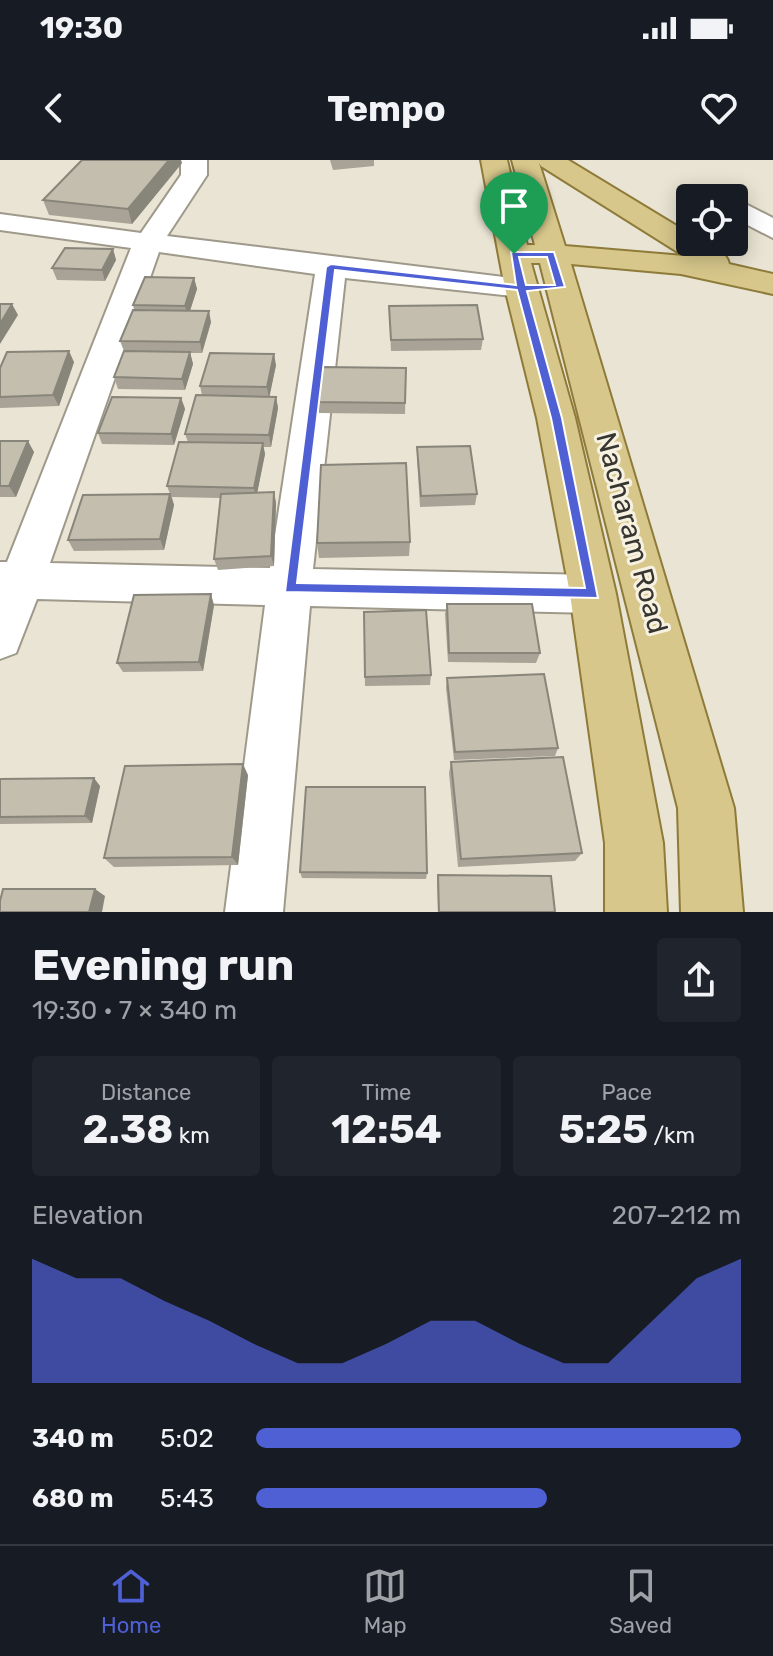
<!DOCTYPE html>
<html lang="en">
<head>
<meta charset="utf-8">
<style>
  :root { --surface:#171b24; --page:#20242c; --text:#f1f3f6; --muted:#9ea1a6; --line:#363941; --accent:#4f60d5 }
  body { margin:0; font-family:Rubik,sans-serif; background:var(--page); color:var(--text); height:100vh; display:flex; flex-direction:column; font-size:30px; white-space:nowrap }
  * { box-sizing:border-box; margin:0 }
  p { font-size:26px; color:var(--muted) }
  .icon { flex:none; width:44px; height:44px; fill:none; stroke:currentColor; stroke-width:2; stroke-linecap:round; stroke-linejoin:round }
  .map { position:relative; height:752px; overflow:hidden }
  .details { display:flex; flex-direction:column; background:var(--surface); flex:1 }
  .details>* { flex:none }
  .buttons { position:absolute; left:676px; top:24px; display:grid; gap:16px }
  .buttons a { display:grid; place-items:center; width:72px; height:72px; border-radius:8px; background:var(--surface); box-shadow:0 4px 20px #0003; font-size:40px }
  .pin { position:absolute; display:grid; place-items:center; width:68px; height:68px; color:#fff; margin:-82px -34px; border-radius:50% 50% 50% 0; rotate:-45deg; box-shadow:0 0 8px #0007 }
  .pin .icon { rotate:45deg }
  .round { display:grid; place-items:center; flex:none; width:84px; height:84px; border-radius:8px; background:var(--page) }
  .headline { display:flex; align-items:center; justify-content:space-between; height:136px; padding:0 32px }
  h1 { font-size:44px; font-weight:700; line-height:60px }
  .figures { display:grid; grid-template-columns:repeat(3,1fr); gap:12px; height:136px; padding:8px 32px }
  .figures div { display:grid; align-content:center; border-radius:8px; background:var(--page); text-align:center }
  .figures b { font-size:40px; font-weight:700 }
  .figures small { font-size:22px; font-weight:400 }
  .figures p { font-size:22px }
  .chart { height:224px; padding:16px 32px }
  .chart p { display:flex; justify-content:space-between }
  .chart svg { width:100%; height:144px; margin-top:8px; fill:var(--accent); opacity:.7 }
  ul { padding:0 32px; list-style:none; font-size:26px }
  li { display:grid; grid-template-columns:128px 96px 1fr; align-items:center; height:60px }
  li i { height:20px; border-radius:10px; background:var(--accent) }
  .status { display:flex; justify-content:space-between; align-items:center; height:56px; padding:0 40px; background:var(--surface); direction:ltr }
  .status svg { height:22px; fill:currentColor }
  header { display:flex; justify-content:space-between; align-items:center; height:104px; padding:0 32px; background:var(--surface); font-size:36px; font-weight:700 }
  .tabs { display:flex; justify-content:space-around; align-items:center; height:112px; border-top:2px solid var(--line); background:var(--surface); font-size:22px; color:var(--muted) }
  .tabs a { display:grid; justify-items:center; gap:4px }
  .tabs .on { color:var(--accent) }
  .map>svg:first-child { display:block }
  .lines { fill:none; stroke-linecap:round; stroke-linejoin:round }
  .minor-casing { stroke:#9e998a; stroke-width:4 }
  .major-casing { stroke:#8e7b39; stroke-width:4 }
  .minor { fill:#fff; fill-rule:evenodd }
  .major { fill:#d7c78b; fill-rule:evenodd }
  .wall { fill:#a8a396 }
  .shaded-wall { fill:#88857a }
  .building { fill:#c3beae; stroke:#88857a; stroke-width:2 }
  .route { fill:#4f60d5; stroke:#fff; stroke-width:2; fill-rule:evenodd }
  .labels { text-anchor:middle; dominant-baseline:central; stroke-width:6; stroke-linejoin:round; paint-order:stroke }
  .street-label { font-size:28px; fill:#37352f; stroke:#f6f1e0 }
</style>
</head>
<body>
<div class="status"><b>19:30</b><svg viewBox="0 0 49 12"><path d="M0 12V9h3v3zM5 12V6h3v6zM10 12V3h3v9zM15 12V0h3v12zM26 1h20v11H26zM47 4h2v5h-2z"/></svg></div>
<header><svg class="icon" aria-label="back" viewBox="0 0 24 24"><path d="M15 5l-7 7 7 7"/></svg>Tempo<svg class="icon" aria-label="heart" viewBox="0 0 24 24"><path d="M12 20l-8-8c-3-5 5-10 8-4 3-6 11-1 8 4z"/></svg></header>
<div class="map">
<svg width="773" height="752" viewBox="0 0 773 752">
  <rect width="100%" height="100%" fill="#e9e4d3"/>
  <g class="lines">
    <defs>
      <g id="minor">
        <path d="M181,0H207V15L167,76L521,119L532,121L536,128L532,135L521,137L345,118L313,409L593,415L609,421L615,434L609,447L593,453L310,446L283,752H225L265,445L37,439L16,493L0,499V402H7L131,88L0,70V54L141,73L181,15ZM159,92L315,114L270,408L50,403Z"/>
        <polygon points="733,38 734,38 773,58 773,78 734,58"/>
      </g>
      <path id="major" d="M481,0H507L527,85H535L512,0H568L690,74V82C705,82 726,89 729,104L773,114V134L681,114L571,104L734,648L743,752H681L678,648L540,103H531L575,258L616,434L663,683L667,752H605V683L570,434L537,258L505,128ZM539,3L541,6L684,96L565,86Z"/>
    </defs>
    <use href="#minor" class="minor-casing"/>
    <use href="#major" class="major-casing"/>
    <use href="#minor" class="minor"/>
    <use href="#major" class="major"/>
  </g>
  <g class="wall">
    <polygon points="330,0 374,0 374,6 333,10"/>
    <polygon points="182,3 132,64 49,55 43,40"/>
    <polygon points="113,89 116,100 105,121 57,120 52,108"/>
    <polygon points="194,118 197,129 190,150 211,162 202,193 190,193 193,204 185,230 118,229 114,217 124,191 120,181 134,150 133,145"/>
    <polygon points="389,146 483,179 481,190 391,191"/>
    <polygon points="74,202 59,246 0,248 0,208"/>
    <polygon points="276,205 269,236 276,237 278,248 271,287 263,287 265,294 257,332 274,332 276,343 274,406 218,410 214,399 220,338 172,337 174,345 164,390 74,391 68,380 170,334 167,326 188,282 185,274 202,235 200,226"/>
    <polygon points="406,208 405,254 319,253 318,242"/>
    <polygon points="181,238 185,249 174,285 102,284 98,273"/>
    <polygon points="0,281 34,292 16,337 0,337"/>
    <polygon points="417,287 477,334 475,345 420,347 417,298"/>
    <polygon points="410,382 409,396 319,398 317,383"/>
    <polygon points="447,444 540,493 536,503 448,502 445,454"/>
    <polygon points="214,445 203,511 123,512 117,503"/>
    <polygon points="364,452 431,515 430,525 365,526"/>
    <polygon points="447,518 558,588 555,596 454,600 446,528"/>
    <polygon points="451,602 582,693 575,701 458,707 449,613"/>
    <polygon points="248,615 238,705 114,707 104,698"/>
    <polygon points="0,619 100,626 92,663 0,664"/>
    <polygon points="300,712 427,713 426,719 302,718"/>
    <polygon points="438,715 555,752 438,752 437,721"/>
  </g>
  <g class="shaded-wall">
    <polygon points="169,0 181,0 182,3 132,64 128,49"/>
    <polygon points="113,89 116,100 105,121 102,110"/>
    <polygon points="194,118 197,129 188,157 185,146"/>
    <polygon points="12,144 18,155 0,184 0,164"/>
    <polygon points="209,151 211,162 202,193 200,182"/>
    <polygon points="69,191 74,202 59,246 53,235"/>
    <polygon points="190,192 193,204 185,230 182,219"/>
    <polygon points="274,194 276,205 269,239 267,227"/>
    <polygon points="276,237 278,248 271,287 269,275"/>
    <polygon points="181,238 185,249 174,285 171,274"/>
    <polygon points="28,281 34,292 16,337 9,326"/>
    <polygon points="263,283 265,294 256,339 254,328"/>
    <polygon points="274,332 276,343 274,406 271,396"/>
    <polygon points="170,334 174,345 164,390 160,379"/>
    <polygon points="211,434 214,445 203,511 199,502"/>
    <polygon points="243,604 248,615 238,705 232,697"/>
    <polygon points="94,618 100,626 92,663 85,656"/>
    <polygon points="95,729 105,736 102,752 89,752"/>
  </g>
  <g class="building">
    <polygon points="82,0 169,0 128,49 43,40"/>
    <polygon points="65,88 113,89 102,110 52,108"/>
    <polygon points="145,117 194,118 185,146 133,145"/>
    <polygon points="0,144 12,144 0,164"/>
    <polygon points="477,145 483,179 391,180 389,146"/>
    <polygon points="133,150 209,151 200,182 120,181"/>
    <polygon points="69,191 53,235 0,237 0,208 7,192"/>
    <polygon points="124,191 190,192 182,219 114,217"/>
    <polygon points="210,193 274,194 267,227 200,226"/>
    <polygon points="322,207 406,208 405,243 318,242"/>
    <polygon points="196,235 276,237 269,275 185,274"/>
    <polygon points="112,237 181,238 171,274 98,273"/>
    <polygon points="0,281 28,281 9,326 0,326"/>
    <polygon points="179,282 263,283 254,328 167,326"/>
    <polygon points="470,286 477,334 421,336 417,287"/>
    <polygon points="406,303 410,382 317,383 321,305"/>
    <polygon points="274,332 271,396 214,399 221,334"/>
    <polygon points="170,334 160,379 68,380 83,335"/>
    <polygon points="211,434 199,502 117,503 134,435"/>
    <polygon points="447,444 532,444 540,493 449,493"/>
    <polygon points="426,450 431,515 365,517 364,452"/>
    <polygon points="544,514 558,588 455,592 447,518"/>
    <polygon points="563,597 582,693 461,699 451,602"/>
    <polygon points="243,604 232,697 104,698 125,606"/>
    <polygon points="94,618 85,656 0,657 0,619"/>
    <polygon points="306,627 425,627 427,713 300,712"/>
    <polygon points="438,715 551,716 555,752 439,752"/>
    <polygon points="3,729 95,729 89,752 0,752 0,741"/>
  </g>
  <path class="route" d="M511,92H554L565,127L527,131L562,258L598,438L285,432L326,107L331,104L516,125ZM519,97H547L555,125H526ZM335,110L517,130L551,258L585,428L297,423Z"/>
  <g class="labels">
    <g class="street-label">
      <text transform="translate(632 373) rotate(75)">Nacharam Road</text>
    </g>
  </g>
</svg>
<div class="buttons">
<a><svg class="icon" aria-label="locate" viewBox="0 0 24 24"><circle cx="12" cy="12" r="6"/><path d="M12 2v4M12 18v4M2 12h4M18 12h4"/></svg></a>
</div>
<div class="pin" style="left:514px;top:94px;background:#1e9e55"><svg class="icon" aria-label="arrive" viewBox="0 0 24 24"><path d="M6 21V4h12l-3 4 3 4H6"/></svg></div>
</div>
<section class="details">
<div class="headline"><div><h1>Evening run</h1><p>19:30 · 7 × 340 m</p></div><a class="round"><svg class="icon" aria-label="share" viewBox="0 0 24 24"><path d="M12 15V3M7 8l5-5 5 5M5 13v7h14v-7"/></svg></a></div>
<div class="figures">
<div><p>Distance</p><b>2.38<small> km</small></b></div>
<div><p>Time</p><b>12:54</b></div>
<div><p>Pace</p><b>5:25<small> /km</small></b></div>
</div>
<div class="chart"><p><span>Elevation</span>207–212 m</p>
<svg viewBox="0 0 160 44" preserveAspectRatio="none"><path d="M0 44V6L10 12L20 12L30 19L40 25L50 32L60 38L70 38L80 32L90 25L100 25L110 32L120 38L130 38L140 25L150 12L160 6V44z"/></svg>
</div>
<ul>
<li><b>340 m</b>5:02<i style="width:100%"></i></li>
<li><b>680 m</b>5:43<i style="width:60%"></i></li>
</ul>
</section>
<nav class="tabs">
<a class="on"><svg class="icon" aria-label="home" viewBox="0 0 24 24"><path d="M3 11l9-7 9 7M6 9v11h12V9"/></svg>Home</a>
<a><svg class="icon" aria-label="map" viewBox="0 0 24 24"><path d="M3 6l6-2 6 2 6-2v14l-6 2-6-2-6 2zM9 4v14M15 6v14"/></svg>Map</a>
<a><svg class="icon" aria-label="saved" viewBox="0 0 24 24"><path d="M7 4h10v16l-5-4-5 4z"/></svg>Saved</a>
</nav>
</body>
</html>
